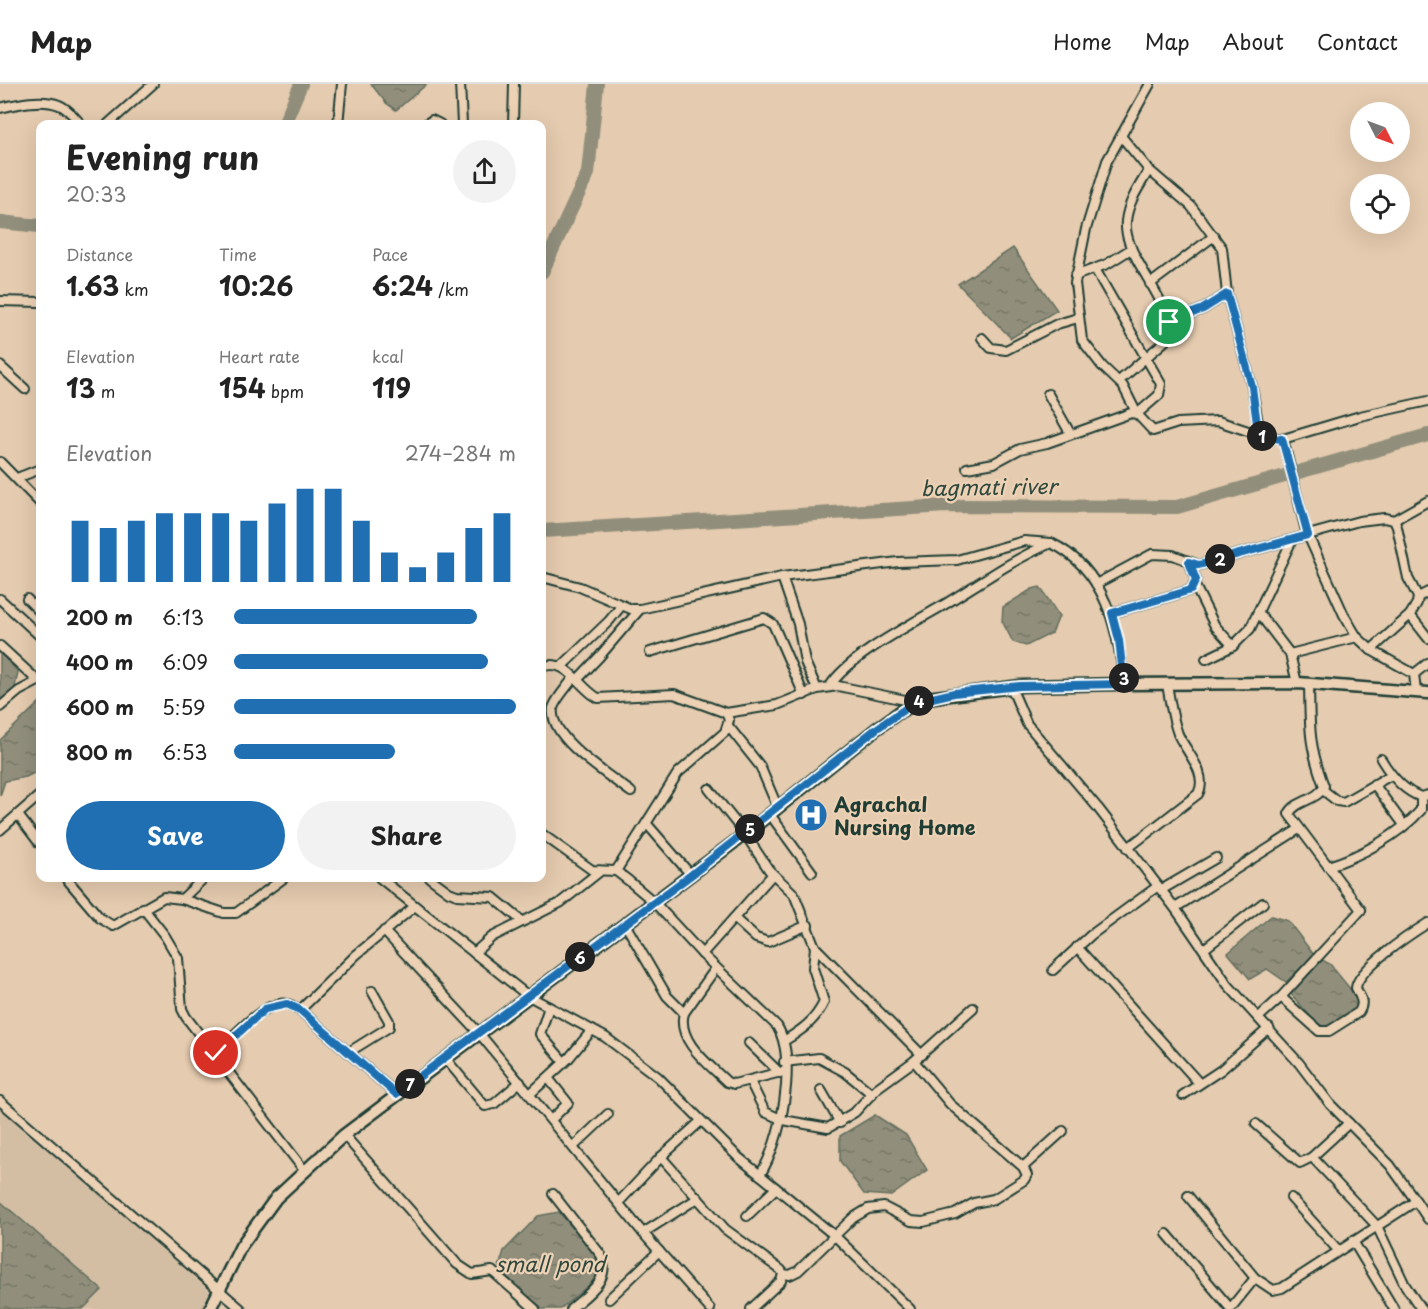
<!DOCTYPE html>
<html lang="en">
<head>
<meta charset="utf-8">
<style>
  :root { --surface:#fff; --page:#f2f2f2; --text:#222; --muted:#767676; --line:#e0e0e0; --accent:#1f6fb2 }
  body { margin:0; font-family:"Playpen Sans",sans-serif; background:var(--page); color:var(--text); height:100vh; display:flex; flex-direction:column; font-size:22px; white-space:nowrap }
  * { box-sizing:border-box; margin:0 }
  p { font-size:20px; color:var(--muted) }
  .icon { flex:none; width:33px; height:33px; fill:none; stroke:currentColor; stroke-width:2; stroke-linecap:round; stroke-linejoin:round }
  .map { position:relative; flex:1; overflow:hidden }
  .panel { position:absolute; left:36px; top:36px; width:510px; height:762px; display:flex; flex-direction:column; background:var(--surface); border-radius:12px; box-shadow:0 6px 24px #0002 }
  .panel>* { flex:none }
  .needle { width:39px; rotate:132deg }
  .tools { position:absolute; left:1350px; top:18px; display:grid; gap:12px }
  .tools a { display:grid; place-items:center; width:60px; height:60px; border-radius:50%; background:var(--surface); box-shadow:0 6px 24px #0002; font-size:30px }
  .pin { position:absolute; display:grid; place-items:center; width:51px; height:51px; color:#fff; margin:-26px; border:3px solid #fff; border-radius:50%; box-shadow:0 2px 6px #0007 }
  .km { position:absolute; width:30px; height:30px; margin:-15px; border-radius:50%; background:#222; color:#fff; font-size:16px; line-height:30px; text-align:center }
  .round { display:grid; place-items:center; flex:none; width:63px; height:63px; border-radius:32px; background:var(--page) }
  .headline { display:flex; align-items:center; justify-content:space-between; height:102px; padding:0 30px }
  h1 { font-size:33px; font-weight:700; line-height:45px }
  .stats { display:grid; grid-template-columns:repeat(3,1fr); gap:9px; height:102px; padding:6px 30px }
  .stats div { display:grid; align-content:center }
  .stats b { font-size:26px; font-weight:700 }
  .stats small { font-size:16px; font-weight:400 }
  .stats p { font-size:16px }
  .chart { height:168px; padding:12px 30px }
  .chart p { display:flex; justify-content:space-between }
  .chart svg { width:100%; height:108px; margin-top:6px; stroke:var(--accent); stroke-width:6 }
  .action { display:flex; gap:12px; margin-top:auto; padding:12px 30px }
  .action a { flex:1; height:69px; border-radius:36px; background:var(--accent); color:#fff; font-size:24px; font-weight:700; line-height:69px; text-align:center }
  .action a+a { background:var(--page); color:var(--text) }
  ul { padding:0 30px; list-style:none; font-size:20px }
  li { display:grid; grid-template-columns:96px 72px 1fr; align-items:center; height:45px }
  li i { height:15px; border-radius:8px; background:var(--accent) }
  header { display:flex; align-items:center; gap:36px; box-sizing:border-box; height:84px; padding:0 30px; background:var(--surface); border-bottom:2px solid var(--line) }
  header strong { font-size:28px }
  nav { display:flex; gap:33px; margin-inline-start:auto; font-size:21px }
  .map>svg:first-child { display:block }
  .built { fill:#d3bea4 }
  .water { fill:url(#water-ripples); stroke:#636e5f; stroke-width:1.5 }
  .lines { fill:none; stroke-linecap:round; stroke-linejoin:round }
  .river { stroke:#918f7b; stroke-width:14 }
  .minor-casing { stroke:#1f3d34; stroke-width:12 }
  .major-casing { stroke:#1f3d34; stroke-width:15 }
  .minor { stroke:#edd1b4; stroke-width:8 }
  .major { stroke:#edd1b4; stroke-width:10 }
  .route-casing { stroke:#fff; stroke-width:12 }
  .route { stroke:#1f6fb2; stroke-width:8 }
  .labels { text-anchor:middle; dominant-baseline:central; stroke-width:4.5; stroke-linejoin:round; paint-order:stroke }
  .poi-label { font-size:20px; font-weight:bold; fill:#1f3d34; stroke:#edd1b4; text-anchor:start }
  .water-label { font-size:21px; font-style:italic; fill:#30493f; stroke:#edd1b4 }
</style>
</head>
<body>
<header>
<strong>Map</strong>
<nav><a>Home</a><a>Map</a><a>About</a><a>Contact</a></nav>
</header>
<div class="map">
<svg width="1428" height="1225" viewBox="0 0 1428 1225">
  <defs>
    <pattern id="water-ripples" width="26" height="14" patternUnits="userSpaceOnUse" patternTransform="scale(1.5)"><rect width="26" height="14" fill="#918f7b"/><path d="M2 4q2-2 4 0t4 0M15 11q2-2 4 0t4 0" fill="none" stroke="#767666"/></pattern>
  </defs>
  <rect width="100%" height="100%" fill="#e5cbaf"/>
  <filter id="ink" filterUnits="userSpaceOnUse"><feTurbulence type="fractalNoise" baseFrequency=".0167" numOctaves="2"/><feDisplacementMap in="SourceGraphic" scale="12" xChannelSelector="R" yChannelSelector="G"/><feConvolveMatrix kernelMatrix="1 2 1 2 8 2 1 2 1" color-interpolation-filters="sRGB"/></filter>
  <g filter="url(#ink)">
    <polygon class="built" points="0,1021 213,1210 204,1225 0,1225"/>
    <g class="water">
      <polygon points="371,0 427,0 396,26 386,19"/>
      <polygon points="1013,164 1057,226 1011,254 958,200"/>
      <polygon points="1040,503 1059,532 1052,549 1026,562 1013,558 1002,537 1003,523 1032,505"/>
      <polygon points="0,569 18,588 14,608 0,620"/>
      <polygon points="40,618 40,686 26,693 5,697 0,712 0,656"/>
      <polygon points="1271,832 1288,837 1314,871 1286,898 1267,885 1250,895 1228,869"/>
      <polygon points="1322,876 1330,880 1359,916 1356,927 1322,946 1291,910"/>
      <polygon points="875,1031 906,1051 927,1086 891,1112 864,1110 840,1077 840,1052"/>
      <polygon points="0,1117 102,1206 83,1225 0,1225"/>
      <polygon points="559,1128 598,1174 601,1186 595,1196 560,1225 541,1225 498,1186 504,1167 538,1132"/>
    </g>
    <g class="lines">
      <g class="river">
        <polyline points="284,40 301,0"/>
        <polyline points="0,138 40,142"/>
        <polyline points="542,188 588,89 597,0"/>
        <polyline points="542,447 946,422 1177,423 1428,351"/>
      </g>
      <defs>
        <g id="minor">
          <polyline points="460,0 462,40"/>
          <path d="M0,24C17,20 42,14 59,21C68,24 75,34 81,40"/>
          <polyline points="108,40 153,0"/>
          <polyline points="338,40 342,0"/>
          <polyline points="426,40 432,36 440,40"/>
          <polyline points="513,40 514,0"/>
          <polyline points="1121,52 1149,86 1191,122 1222,164 1227,210 1252,303 1260,351 1283,355 1360,332 1428,317"/>
          <polyline points="1095,185 1161,300 1159,311 1137,330 1123,302 1102,282 1082,256 1075,199 1086,145 1107,77 1150,0"/>
          <polyline points="1075,192 1107,180 1131,165"/>
          <polyline points="1150,200 1214,152"/>
          <polyline points="0,217 40,218"/>
          <polyline points="1169,238 1203,225 1227,210"/>
          <polyline points="982,254 991,264 1006,266 1057,240 1078,234"/>
          <polyline points="0,282 25,305"/>
          <path d="M1119,297L1165,257C1183,225 1122,176 1126,137C1128,118 1140,101 1149,86"/>
          <polyline points="1048,310 1070,349"/>
          <polyline points="1283,355 1306,447 1344,531 1357,553 1371,566 1414,590 1416,608"/>
          <polyline points="0,378 40,419"/>
          <polyline points="967,384 994,379 1020,365 1047,359 1131,329 1137,330 1153,347 1178,339 1218,337 1260,351"/>
          <polyline points="17,394 40,385"/>
          <polyline points="1394,436 1428,417"/>
          <polyline points="542,493 580,503 631,525 640,525 782,493 898,478 957,476 1024,457 1051,459"/>
          <polyline points="782,493 798,540 805,578 817,605"/>
          <polyline points="1096,500 1152,470 1173,471 1199,481 1359,437 1384,434 1394,436 1397,443 1408,494 1418,513 1417,519 1410,531 1371,566"/>
          <polyline points="1195,502 1215,542 1233,562"/>
          <polyline points="1418,513 1428,508"/>
          <polyline points="0,515 40,552"/>
          <polyline points="27,515 40,528"/>
          <polyline points="1258,528 1290,570 1297,599"/>
          <polyline points="1112,529 1191,506 1196,496 1189,478"/>
          <polyline points="1410,531 1428,554"/>
          <polyline points="0,562 38,597"/>
          <polyline points="650,568 764,534 773,540 804,611"/>
          <polyline points="1290,570 1357,553"/>
          <polyline points="1206,575 1233,562 1250,545 1292,456"/>
          <polyline points="562,582 609,537 622,521"/>
          <path d="M542,583C567,573 579,604 598,614L674,610L726,629L777,621L817,605L838,602L915,618"/>
          <polyline points="1414,590 1428,579"/>
          <path d="M574,593C568,602 556,614 553,624C548,654 610,692 631,708"/>
          <polyline points="577,596 599,573 640,525"/>
          <path d="M830,602C850,571 914,539 947,519C981,498 1014,475 1051,459C1106,485 1118,546 1124,600"/>
          <polyline points="1011,603 1027,640 1098,724 1175,824 1228,901 1299,979 1330,1020 1390,1081 1416,1117"/>
          <polyline points="0,623 19,607 40,596"/>
          <polyline points="729,643 760,682 777,722"/>
          <path d="M1381,675C1390,690 1404,707 1421,713L1428,711"/>
          <polyline points="1374,700 1404,741"/>
          <polyline points="709,705 745,750 769,786 794,810 815,863 922,971"/>
          <polyline points="1323,706 1337,717 1344,718 1391,691"/>
          <polyline points="769,729 812,788"/>
          <polyline points="18,731 40,760"/>
          <polyline points="647,740 691,791"/>
          <polyline points="0,746 40,711"/>
          <path d="M542,750L592,786L616,787L629,797L654,818L702,870L777,942C798,976 781,1058 760,1091"/>
          <path d="M1128,764L1198,710C1209,690 1186,668 1178,650C1172,634 1170,617 1167,600"/>
          <path d="M1328,782C1359,773 1399,751 1421,726V713"/>
          <polyline points="616,787 678,689 725,648 729,636 726,629"/>
          <polyline points="66,794 100,834 113,842 164,813 182,815 224,829 236,829 284,794"/>
          <polyline points="380,794 527,911 605,953 658,993 738,1073 835,1152 910,1225"/>
          <polyline points="430,794 449,808 457,811 493,813 522,837"/>
          <polyline points="1161,806 1216,774"/>
          <polyline points="182,815 204,794"/>
          <polyline points="143,824 165,852 178,874 182,925 186,933 304,1086"/>
          <polyline points="1175,824 1299,745"/>
          <polyline points="734,834 756,854 768,858 808,841"/>
          <polyline points="625,840 667,912 684,929"/>
          <polyline points="384,847 479,949 643,1149 710,1225"/>
          <polyline points="1077,863 1199,999"/>
          <polyline points="1204,865 1263,819"/>
          <polyline points="474,869 492,853 560,819 599,788"/>
          <polyline points="702,870 773,790"/>
          <path d="M716,884L684,929C676,957 710,981 727,998L734,1000L785,987"/>
          <polyline points="1053,886 1091,851 1158,802"/>
          <path d="M1281,913L1319,947H1329L1359,928C1365,918 1360,913 1356,904C1357,885 1412,849 1428,839"/>
          <polyline points="549,923 540,950 564,978"/>
          <polyline points="300,926 356,871 415,822"/>
          <path d="M1259,933L1281,913L1361,826L1289,730C1295,716 1318,717 1324,702C1308,659 1310,643 1309,600"/>
          <path d="M784,957C802,946 815,937 824,918L813,884L815,863"/>
          <polyline points="749,959 780,989"/>
          <polyline points="349,968 389,943 389,937 372,907"/>
          <path d="M216,969C231,955 265,915 287,920C291,920 296,924 300,926L396,1010"/>
          <polyline points="445,974 485,1022 494,1020 520,998"/>
          <polyline points="784,978 819,974 845,988 872,1010"/>
          <polyline points="548,994 568,1019 551,1036"/>
          <polyline points="750,997 765,1028 783,1036 828,1044 855,1028 877,1004 914,977 973,924"/>
          <polyline points="821,1006 840,1039"/>
          <polyline points="530,1010 569,974 592,946"/>
          <polyline points="1183,1011 1221,986 1269,944"/>
          <polyline points="0,1017 241,1225"/>
          <polyline points="1256,1040 1300,1079 1312,1073 1349,1039"/>
          <polyline points="344,1051 457,1180 472,1190 492,1187 535,1225"/>
          <polyline points="573,1063 608,1030"/>
          <polyline points="661,1073 725,1145 781,1186 783,1190 781,1197 751,1225"/>
          <polyline points="1312,1073 1377,1142 1405,1201 1421,1225"/>
          <polyline points="1023,1083 1063,1047"/>
          <path d="M553,1110L601,1171C612,1196 587,1210 571,1225"/>
          <polyline points="1188,1112 1255,1194"/>
          <polyline points="1291,1114 1338,1166"/>
          <polyline points="619,1118 661,1073 701,1037"/>
          <polyline points="747,1132 776,1104"/>
          <polyline points="643,1149 698,1114"/>
          <polyline points="1167,1150 1230,1224"/>
          <polyline points="1353,1157 1394,1225"/>
          <polyline points="783,1190 790,1191 798,1187 853,1134 868,1125 884,1123 911,1137 923,1138 955,1130 974,1119 994,1115 1024,1096 1027,1091 1023,1083 950,1020 914,977"/>
          <polyline points="609,1215 659,1167"/>
          <polyline points="1230,1225 1255,1194 1273,1206 1282,1204 1416,1117 1428,1135"/>
        </g>
        <polyline id="major" points="210,1225 241,1162 276,1114 344,1051 745,750 876,645 901,627 927,614 1020,602 1124,600 1298,599 1428,609"/>
      </defs>
      <use href="#minor" class="minor-casing"/>
      <use href="#major" class="major-casing"/>
      <use href="#minor" class="minor"/>
      <use href="#major" class="major"/>
    </g>
  </g>
  <g class="lines" filter="url(#ink)">
    <defs>
      <polyline id="route" points="216,969 265,925 287,920 300,926 396,1010 691,791 876,645 915,618 954,609 1020,602 1124,600 1119,556 1112,529 1191,506 1196,496 1189,478 1199,481 1308,451 1282,355 1263,353 1258,347 1252,303 1227,210 1203,225 1169,238"/>
    </defs>
    <use href="#route" class="route-casing"/>
    <use href="#route" class="route"/>
  </g>
  <defs>
    <symbol id="hospital-disc" viewBox="-11 -11 22 22"><circle r="9.5" fill="#1f6fb2" stroke="#edd1b4"/><path d="M-5-5h3v3.5h4V-5h3V5h-3V1.5h-4V5h-3Z" fill="#fff"/></symbol>
  </defs>
  <g fill-rule="evenodd">
    <use href="#hospital-disc" x="792" y="712" width="38" height="38"/>
  </g>
  <g class="labels">
    <g class="poi-label">
      <text x="834" y="720">Agrachal<tspan x="834" dy="23">Nursing Home</tspan></text>
    </g>
    <g class="water-label">
      <text transform="translate(989 402) rotate(-1)">bagmati river</text>
      <text x="550" y="1179">small pond</text>
    </g>
  </g>
</svg>
<div class="tools">
<a><svg class="needle" viewBox="-14 -14 28 28"><path d="M0-13l5 13h-10z" fill="#e53935"/><path d="M0 13l5-13h-10z" fill="#767676"/></svg></a>
<a><svg class="icon" aria-label="locate" viewBox="0 0 24 24"><circle cx="12" cy="12" r="6"/><path d="M12 2v4M12 18v4M2 12h4M18 12h4"/></svg></a>
</div>
<div class="pin" style="left:1169px;top:238px;background:#1e9e55"><svg class="icon" aria-label="arrive" viewBox="0 0 24 24"><path d="M6 21V4h12l-3 4 3 4H6"/></svg></div>
<div class="pin" style="left:216px;top:969px;background:#d93025"><svg class="icon" aria-label="check" viewBox="0 0 24 24"><path d="M5 12l5 5 9-10"/></svg></div>
<b class="km" style="left:1262px;top:352px">1</b>
<b class="km" style="left:1220px;top:475px">2</b>
<b class="km" style="left:1124px;top:594px">3</b>
<b class="km" style="left:919px;top:617px">4</b>
<b class="km" style="left:750px;top:745px">5</b>
<b class="km" style="left:580px;top:873px">6</b>
<b class="km" style="left:410px;top:1000px">7</b>
<section class="panel">
<div class="headline"><div><h1>Evening run</h1><p>20:33</p></div><a class="round"><svg class="icon" aria-label="share" viewBox="0 0 24 24"><path d="M12 15V3M7 8l5-5 5 5M5 13v7h14v-7"/></svg></a></div>
<div class="stats">
<div><p>Distance</p><b>1.63<small> km</small></b></div>
<div><p>Time</p><b>10:26</b></div>
<div><p>Pace</p><b>6:24<small> /km</small></b></div>
</div>
<div class="stats">
<div><p>Elevation</p><b>13<small> m</small></b></div>
<div><p>Heart rate</p><b>154<small> bpm</small></b></div>
<div><p>kcal</p><b>119</b></div>
</div>
<div class="chart"><p><span>Elevation</span>274–284 m</p>
<svg viewBox="0 0 160 44" preserveAspectRatio="none"><path d="M5 44V19M15 44V22M25 44V19M35 44V16M45 44V16M55 44V16M65 44V19M75 44V12M85 44V6M95 44V6M105 44V19M115 44V32M125 44V38M135 44V32M145 44V22M155 44V16"/></svg>
</div>
<ul>
<li><b>200 m</b>6:13<i style="width:86%"></i></li>
<li><b>400 m</b>6:09<i style="width:90%"></i></li>
<li><b>600 m</b>5:59<i style="width:100%"></i></li>
<li><b>800 m</b>6:53<i style="width:57%"></i></li>
</ul>
<div class="action"><a>Save</a><a>Share</a></div>
</section>
</div>
</body>
</html>
